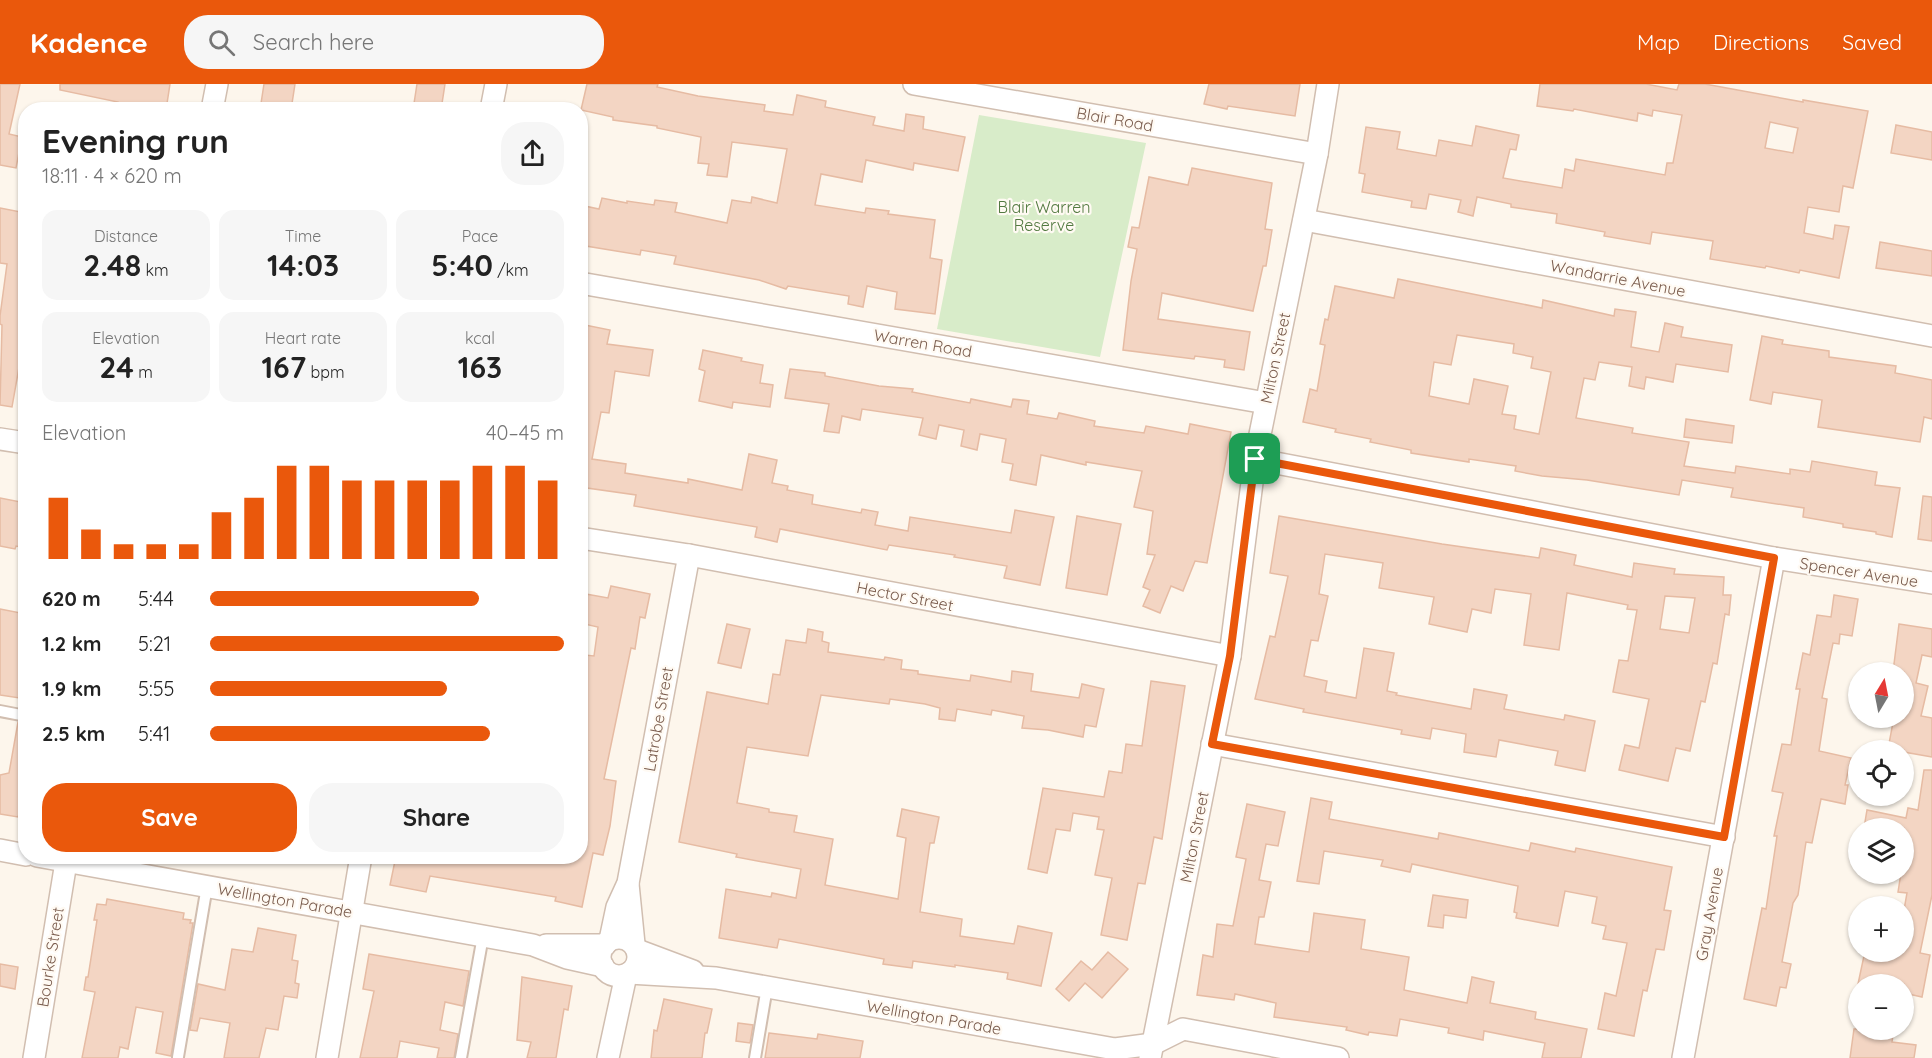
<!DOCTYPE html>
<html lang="en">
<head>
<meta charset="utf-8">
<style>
  :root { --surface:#fff; --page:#f6f6f6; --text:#222; --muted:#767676; --accent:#ea580c }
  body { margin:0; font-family:Quicksand,sans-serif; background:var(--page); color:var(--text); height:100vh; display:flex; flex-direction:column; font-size:22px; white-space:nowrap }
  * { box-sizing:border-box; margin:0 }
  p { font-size:20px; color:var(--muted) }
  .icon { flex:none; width:33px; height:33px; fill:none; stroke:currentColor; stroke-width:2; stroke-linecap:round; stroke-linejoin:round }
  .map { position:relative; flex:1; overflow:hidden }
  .drawer { position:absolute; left:18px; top:18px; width:570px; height:762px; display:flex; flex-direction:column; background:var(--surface); border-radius:24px; box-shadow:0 2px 4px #0004 }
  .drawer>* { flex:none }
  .needle { width:39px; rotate:10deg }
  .fabs { position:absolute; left:1848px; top:578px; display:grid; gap:12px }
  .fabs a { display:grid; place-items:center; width:66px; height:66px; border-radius:50%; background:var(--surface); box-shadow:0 2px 4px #0004; font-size:30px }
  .pin { position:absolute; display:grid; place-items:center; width:51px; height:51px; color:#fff; margin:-26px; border-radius:12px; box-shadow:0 3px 9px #0006 }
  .round { display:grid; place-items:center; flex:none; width:63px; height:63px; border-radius:24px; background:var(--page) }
  .summary { display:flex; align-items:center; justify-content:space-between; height:102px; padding:0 24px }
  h1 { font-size:33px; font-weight:700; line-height:45px }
  .figures { display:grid; grid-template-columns:repeat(3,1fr); gap:9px; height:102px; padding:6px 24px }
  .figures div { display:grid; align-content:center; border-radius:15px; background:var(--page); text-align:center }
  .figures b { font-size:30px; font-weight:700 }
  .figures small { font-size:16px; font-weight:400 }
  .figures p { font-size:16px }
  .chart { height:168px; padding:12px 24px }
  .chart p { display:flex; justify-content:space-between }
  .chart svg { width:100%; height:108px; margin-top:6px; stroke:var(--accent); stroke-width:6 }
  .cta { display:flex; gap:12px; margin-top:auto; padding:12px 24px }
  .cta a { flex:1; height:69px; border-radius:24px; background:var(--accent); color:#fff; font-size:24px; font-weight:700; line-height:69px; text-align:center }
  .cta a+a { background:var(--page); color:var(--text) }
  ul { padding:0 24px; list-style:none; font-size:20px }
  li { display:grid; grid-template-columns:96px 72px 1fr; align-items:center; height:45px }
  li i { height:15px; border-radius:8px; background:var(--accent) }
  header { display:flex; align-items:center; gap:36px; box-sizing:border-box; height:84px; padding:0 30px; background:var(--accent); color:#fff }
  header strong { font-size:28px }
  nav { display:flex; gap:33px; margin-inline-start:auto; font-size:21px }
  .search { width:420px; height:54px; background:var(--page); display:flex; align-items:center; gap:15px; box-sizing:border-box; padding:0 21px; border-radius:24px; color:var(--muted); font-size:22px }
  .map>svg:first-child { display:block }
  .green { fill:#d8ecc9 }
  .building { fill:#f3d5c3; stroke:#e6bba3; stroke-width:1.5; fill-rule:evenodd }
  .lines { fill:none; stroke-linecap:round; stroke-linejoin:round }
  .lane-casing { stroke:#d1beb0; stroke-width:14 }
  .street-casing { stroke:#d1beb0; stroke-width:24 }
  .lane { stroke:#fff; stroke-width:10 }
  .street { stroke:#fff; stroke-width:21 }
  .route-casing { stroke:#fff; stroke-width:12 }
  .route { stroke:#ea580c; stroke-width:8 }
  .labels { text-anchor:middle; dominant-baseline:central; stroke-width:4.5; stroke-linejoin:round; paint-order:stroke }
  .street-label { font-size:16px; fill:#7a5c4d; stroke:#fffaf3 }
  .park-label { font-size:16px; fill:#537a41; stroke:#fffaf3 }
</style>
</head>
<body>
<header>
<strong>Kadence</strong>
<div class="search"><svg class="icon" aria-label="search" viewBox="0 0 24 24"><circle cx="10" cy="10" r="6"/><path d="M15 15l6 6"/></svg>Search here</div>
<nav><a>Map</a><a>Directions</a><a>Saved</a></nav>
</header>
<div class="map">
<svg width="1932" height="974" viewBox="0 0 1932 974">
  <rect width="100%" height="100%" fill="#fdf6ec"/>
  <polygon class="green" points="979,31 1146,59 1100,273 937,245"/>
  <g class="building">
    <polygon points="0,0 20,0 9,50 22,53 16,84 0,81"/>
    <polygon points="60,0 170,0 166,26 117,26 118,18 60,6"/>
    <polygon points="264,0 295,0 291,26 260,26"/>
    <polygon points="417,0 445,0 441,26 413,26"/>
    <polygon points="587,0 658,0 657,3 698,12 765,21 764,27 793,31 797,11 826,17 825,23 875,33 873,41 904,47 906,30 924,33 923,45 965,53 958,87 914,79 913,86 866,76 862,98 821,90 815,121 865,129 866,124 889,127 888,130 935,136 930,174 942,176 935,230 895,225 897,208 867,202 863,223 848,220 849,212 788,202 786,205 759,196 674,180 676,172 641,166 640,171 580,161 580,121 599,125 602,114 627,119 627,117 654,121 655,116 677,119 675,128 727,139 732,116 751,119 752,113 777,119 787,65 732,58 727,93 707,91 709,80 698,79 701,53 657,44 657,42 613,36 613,33 581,26"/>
    <polygon points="1209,0 1300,0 1295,32 1228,22 1227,25 1204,20"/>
    <path d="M1540,0H1646L1677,6L1679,0H1705L1803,18V16L1868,27L1853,104L1843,102L1839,128L1808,123L1804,149L1833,155L1835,141L1849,143L1839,194L1800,186L1799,189L1766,182L1765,184L1710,175L1713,157L1652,148L1650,160L1604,152L1605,148L1556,139L1557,130L1511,123V120L1477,113L1473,132L1458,128L1461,116L1429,110L1426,125L1411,123L1412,117L1362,108L1365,90L1359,89L1366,43L1400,48L1397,65L1436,72L1439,56L1472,62L1476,42L1519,51L1516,66L1510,65L1503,94L1562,104L1565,85L1574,87L1576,75L1665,91L1667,79H1673L1682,31L1653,26L1652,32L1638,29L1637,37L1574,25L1573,27L1537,22ZM1770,38L1798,44L1793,69L1765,64Z"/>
    <polygon points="1896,41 1932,48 1932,76 1891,69"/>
    <polygon points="1192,84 1272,99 1265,145 1272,146 1266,182 1263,182 1253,227 1162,209 1158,235 1250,248 1244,286 1224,283 1225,276 1195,272 1194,275 1123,266 1131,197 1137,165 1128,163 1132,143 1139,144 1149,93 1188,101"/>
    <polygon points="0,124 26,129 22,152 26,152 26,244 12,323 0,321 2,241 0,240 0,232 7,180 0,179"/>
    <polygon points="1880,158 1932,167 1932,192 1876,184"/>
    <path d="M1398,195L1542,224L1543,216L1614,232L1615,225L1636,228L1631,263L1659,268L1665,239L1683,243L1681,253L1732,261L1728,288L1676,280L1673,298L1646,293L1644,305L1629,302L1632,283L1599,278L1595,296L1584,294L1576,334L1633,344L1632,349L1689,358L1684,382L1735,389L1736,382L1790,390V385L1810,388L1812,377L1877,388L1875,401L1900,404L1892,453L1876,450V448L1843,443V440L1803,433L1804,424L1731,413L1733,404L1682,396L1679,411L1587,396L1542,392L1515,387L1516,382L1469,375V378L1411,369V366L1370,358L1371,355L1335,348L1336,345L1303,338L1310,305L1317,307L1325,261L1320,260L1325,235L1328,236L1335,202L1394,214ZM1457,251L1514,260L1513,269L1533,273L1531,284L1551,288L1539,350L1514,345L1516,332L1502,330L1508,302L1474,295L1469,320L1429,312L1434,278L1451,281Z"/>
    <polygon points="580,240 610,246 607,260 653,266 649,292 615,287 609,329 601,328 592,375 626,380 625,389 688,399 688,395 742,406 749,370 777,376 772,399 788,402 787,406 813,411 812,420 861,429 862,425 878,428 875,441 908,447 910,433 1011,449 1015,426 1054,433 1040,501 1004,494 1007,482 954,473 955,471 889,461 887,466 780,445 777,458 755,453 757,443 634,422 636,411 580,403"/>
    <polygon points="1762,252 1783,256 1782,260 1829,267 1829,273 1896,282 1895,289 1932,296 1932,335 1924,333 1920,358 1818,343 1822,316 1773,308 1771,320 1750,316"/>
    <polygon points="703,266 742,274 741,277 763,281 760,299 773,301 770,323 733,318 732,324 699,317 705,287 699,285"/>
    <polygon points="790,285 825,289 825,292 879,302 913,305 912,308 970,319 971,315 1011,323 1013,315 1029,317 1027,330 1057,335 1059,329 1095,337 1094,342 1144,349 1146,342 1188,350 1190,340 1231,348 1207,479 1195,477 1183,507 1171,502 1160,529 1143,522 1150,506 1143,503 1155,471 1147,470 1153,427 1134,423 1142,387 1086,378 1086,381 1041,371 1036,401 1010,396 1013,380 1002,378 1006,355 980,350 977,366 961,362 964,346 939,341 936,355 919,351 923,334 862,325 860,336 842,332 839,349 824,347 829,320 785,314"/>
    <polygon points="1686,335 1734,342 1732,359 1684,353"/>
    <polygon points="1923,412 1932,413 1932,457 1918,455"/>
    <polygon points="0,414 26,419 26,464 16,462 15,465 0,462"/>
    <polygon points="1077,432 1121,440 1107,511 1066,504"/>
    <path d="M1279,432L1442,460L1539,474L1541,464L1576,471L1574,481L1632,493L1634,479L1675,485L1674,490L1724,493L1723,511H1731L1729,531L1725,530L1717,580L1713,579L1705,618L1701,617L1690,667L1676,664L1668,697L1619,686L1625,661L1639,664L1649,615L1613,608L1619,576L1628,577L1637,526L1627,525L1628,521L1567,509L1559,566L1524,561L1531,510L1495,505L1491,529L1472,525L1467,548L1429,540L1434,513L1379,504L1383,479L1325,470L1319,510L1328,512L1318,557L1311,556L1304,592L1327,597L1325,608L1356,614L1364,564L1394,569L1387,607L1397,609L1396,611L1471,625L1474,605L1507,611L1504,625L1564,636L1565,631L1595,637L1585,687L1555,681L1558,667L1499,656L1496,673L1464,668L1466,650L1432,644L1430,655L1401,650L1402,646L1303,628L1304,625L1255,615L1270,552L1275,553L1288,492L1270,489ZM1665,512L1695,514L1689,549L1660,545Z"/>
    <polygon points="611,502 650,510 645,534 640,533 635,565 631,564 604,695 616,697 610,742 603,771 593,769 582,823 555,817 556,813 430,792 426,808 390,801 396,772 472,772 499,776 499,772 528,772 563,779 564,772 580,772 580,595 585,571 594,572 598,543 580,539 580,509 608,514"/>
    <polygon points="1834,511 1858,515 1852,552 1840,550 1839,560 1833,559 1822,614 1827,615 1819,667 1851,674 1845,701 1848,701 1845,720 1821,715 1812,759 1806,758 1798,811 1793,819 1782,878 1791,880 1786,904 1780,903 1776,922 1744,915 1762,824 1766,825 1777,752 1774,752 1783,709 1772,707 1782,660 1791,661 1800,605 1796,605 1803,569 1810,571 1817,531 1831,533"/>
    <polygon points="0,525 26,530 26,615 0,611"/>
    <polygon points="727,540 750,545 741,584 718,579"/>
    <polygon points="1899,540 1932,545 1932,573 1922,571 1916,599 1928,602 1921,632 1932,634 1932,673 1904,668 1904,666 1888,665 1894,633 1904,633 1904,588 1893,588"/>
    <polygon points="808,545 823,548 822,557 829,559 828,568 884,576 885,573 902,576 901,585 918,587 918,590 970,597 971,591 1011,598 1012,587 1033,590 1031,607 1079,614 1082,600 1104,605 1096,643 1085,641 1083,653 1048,646 1022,644 1024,632 992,626 991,631 957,625 955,637 939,635 940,624 925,620 890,615 889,620 821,611 808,672 747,663 737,719 769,725 769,728 797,732 794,748 833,755 825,801 898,815 906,754 897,752 902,725 939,733 934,759 930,759 920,828 962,835 960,852 1014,860 1018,842 1052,849 1041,902 1007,895 1008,889 955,881 955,883 913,877 912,884 883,880 884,875 779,855 777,864 719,854 726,805 771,813 772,809 796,814 801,785 736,773 737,770 679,758 707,608 768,620 773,590 780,591 786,556 806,559"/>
    <polygon points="1151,597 1185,602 1162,755 1154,753 1145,800 1138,799 1127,856 1101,851 1112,794 1095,791 1104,746 1097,745 1099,733 1073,729 1070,747 1056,745 1047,789 1028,785 1043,704 1104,713 1109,687 1122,689 1126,660 1142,662"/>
    <polygon points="18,638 26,639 26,731 19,730 18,733 0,730 0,691 9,689"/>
    <polygon points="1924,686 1932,686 1932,811 1920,869 1930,871 1922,913 1904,909 1904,900 1858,900 1865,867 1904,867 1904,826 1907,809 1898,808 1901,789 1904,789 1904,744 1864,744 1867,726 1906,734 1908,724 1918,726"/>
    <polygon points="1311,714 1332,718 1329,735 1438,755 1439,749 1529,767 1531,759 1575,768 1576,764 1672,783 1664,826 1671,827 1664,866 1656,865 1647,907 1643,906 1634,952 1598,945 1605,909 1616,912 1627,859 1603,855 1606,842 1592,839 1597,813 1565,807 1558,842 1516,834 1517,829 1514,828 1518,802 1412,780 1410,788 1381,782 1383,776 1324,767 1319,800 1297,797"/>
    <polygon points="1247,720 1285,728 1278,762 1266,760 1259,796 1271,798 1264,833 1259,833 1255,860 1309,868 1314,829 1365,836 1361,865 1409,873 1404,906 1467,919 1472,893 1494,898 1490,919 1536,928 1535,935 1587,945 1581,974 1542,974 1545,959 1484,947 1483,956 1448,949 1449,944 1400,935 1397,952 1369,948 1368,951 1346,946 1347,943 1274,933 1276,919 1235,910 1234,916 1197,911 1203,871 1213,873 1217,840 1233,842 1246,775 1236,773"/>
    <polygon points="1433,811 1468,816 1466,834 1444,831 1443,844 1428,842"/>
    <polygon points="107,815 184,829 183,835 191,836 190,839 193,839 171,972 156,969 163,928 136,923 128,965 120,963 118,974 82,974 95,908 84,906 86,893 88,893 97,836 94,836 97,820 106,821"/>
    <polygon points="258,844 296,851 292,876 298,877 295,899 299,900 297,914 284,912 278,946 266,944 259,974 224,974 230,939 200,934 197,947 190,946 198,900 225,906 232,865 253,868"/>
    <polygon points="1108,868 1128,885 1102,914 1085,899 1069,917 1056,905 1081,877 1092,886"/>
    <polygon points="369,870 469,887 463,922 445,918 440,946 458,950 454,974 437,974 439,964 400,957 397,974 360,974 374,907 363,905"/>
    <polygon points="0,880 18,883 15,905 0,902"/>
    <polygon points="522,893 572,902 568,926 564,925 556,974 527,974 531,958 517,956"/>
    <polygon points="664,915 712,925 707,949 705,949 702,974 651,974 654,946 657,947"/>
    <polygon points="738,939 753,941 750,959 736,957"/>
    <polygon points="1854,945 1894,945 1892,958 1916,961 1914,974 1850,974"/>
    <polygon points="769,949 817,955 818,950 863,957 860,974 765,974"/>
  </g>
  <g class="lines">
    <defs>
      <g id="lane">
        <polyline points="0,627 26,632"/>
        <polyline points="178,973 207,802"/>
        <polyline points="461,974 483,852"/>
        <polyline points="755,974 767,903"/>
      </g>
      <g id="street">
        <polyline points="914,0 1317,70"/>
        <polyline points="212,26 217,0"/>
        <polyline points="491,26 496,0"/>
        <polyline points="1304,136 1932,252"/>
        <polyline points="580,199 1266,319"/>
        <polyline points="0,355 26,359"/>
        <polyline points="1255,375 1774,474 1932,499"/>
        <polyline points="580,454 689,471 1230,572"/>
        <polyline points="1212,660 1724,753"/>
        <polyline points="0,766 26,771"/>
        <polyline points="37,772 533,861 567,874 603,882"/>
        <polyline points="628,800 634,860"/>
        <circle cx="619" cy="873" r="19"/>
        <polyline points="610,856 617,823 628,799 689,471"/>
        <polyline points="546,861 605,861"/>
        <polyline points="637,866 693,887"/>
        <polyline points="629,889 716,894 1115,965 1153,960 1183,945 1338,974"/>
        <polyline points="34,974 67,772"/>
        <polyline points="327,974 361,772"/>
        <polyline points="608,974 626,891"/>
        <polyline points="1150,974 1230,572 1255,375 1317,70 1328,0"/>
        <polyline points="1683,974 1774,474"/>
      </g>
    </defs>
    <use href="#lane" class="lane-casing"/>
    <use href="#street" class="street-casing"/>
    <use href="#lane" class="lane"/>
    <use href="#street" class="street"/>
  </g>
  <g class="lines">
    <defs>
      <polygon id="route" points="1255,375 1774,474 1724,753 1212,660 1230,572"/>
    </defs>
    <use href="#route" class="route-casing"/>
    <use href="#route" class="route"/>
  </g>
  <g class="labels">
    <g class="street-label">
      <text transform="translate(1115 35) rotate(10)">Blair Road</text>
      <text transform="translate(1618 194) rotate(11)">Wandarrie Avenue</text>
      <text transform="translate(923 259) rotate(10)">Warren Road</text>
      <text transform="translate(1275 274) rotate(-78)">Milton Street</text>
      <text transform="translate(1859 488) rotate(9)">Spencer Avenue</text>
      <text transform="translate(905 512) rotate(11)">Hector Street</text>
      <text transform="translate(658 635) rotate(-80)">Latrobe Street</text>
      <text transform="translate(1194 753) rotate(-79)">Milton Street</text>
      <text transform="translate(285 816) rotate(10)">Wellington Parade</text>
      <text transform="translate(1709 830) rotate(-80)">Gray Avenue</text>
      <text transform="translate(50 873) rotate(-81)">Bourke Street</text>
      <text transform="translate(934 933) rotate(10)">Wellington Parade</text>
    </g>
    <g class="park-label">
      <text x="1044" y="123">Blair Warren<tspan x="1044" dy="18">Reserve</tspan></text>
    </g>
  </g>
</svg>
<div class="fabs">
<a><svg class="needle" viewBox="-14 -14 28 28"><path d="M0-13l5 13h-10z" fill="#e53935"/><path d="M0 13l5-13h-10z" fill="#767676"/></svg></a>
<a><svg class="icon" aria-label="locate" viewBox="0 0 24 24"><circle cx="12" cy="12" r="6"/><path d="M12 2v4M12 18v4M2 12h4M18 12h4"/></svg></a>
<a><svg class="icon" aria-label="layers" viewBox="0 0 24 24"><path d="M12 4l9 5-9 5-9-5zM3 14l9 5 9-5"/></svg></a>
<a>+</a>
<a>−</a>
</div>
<div class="pin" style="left:1255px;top:375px;background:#1e9e55"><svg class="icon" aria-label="arrive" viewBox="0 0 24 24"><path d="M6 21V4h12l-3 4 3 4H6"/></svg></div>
<section class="drawer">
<div class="summary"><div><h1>Evening run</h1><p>18:11 · 4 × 620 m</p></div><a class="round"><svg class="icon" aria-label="share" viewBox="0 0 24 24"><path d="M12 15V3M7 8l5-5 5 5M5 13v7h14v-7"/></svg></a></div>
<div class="figures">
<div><p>Distance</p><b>2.48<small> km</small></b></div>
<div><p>Time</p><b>14:03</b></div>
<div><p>Pace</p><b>5:40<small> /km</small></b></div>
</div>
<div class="figures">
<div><p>Elevation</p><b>24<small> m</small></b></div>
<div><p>Heart rate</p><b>167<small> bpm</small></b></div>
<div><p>kcal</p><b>163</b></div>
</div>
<div class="chart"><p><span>Elevation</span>40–45 m</p>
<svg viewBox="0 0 160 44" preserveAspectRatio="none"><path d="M5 44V19M15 44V32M25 44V38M35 44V38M45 44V38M55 44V25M65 44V19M75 44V6M85 44V6M95 44V12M105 44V12M115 44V12M125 44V12M135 44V6M145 44V6M155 44V12"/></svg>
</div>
<ul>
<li><b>620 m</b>5:44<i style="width:76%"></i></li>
<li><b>1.2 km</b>5:21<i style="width:100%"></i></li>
<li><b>1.9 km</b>5:55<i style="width:67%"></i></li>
<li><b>2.5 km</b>5:41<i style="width:79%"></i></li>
</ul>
<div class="cta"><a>Save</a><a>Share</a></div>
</section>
</div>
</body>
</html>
